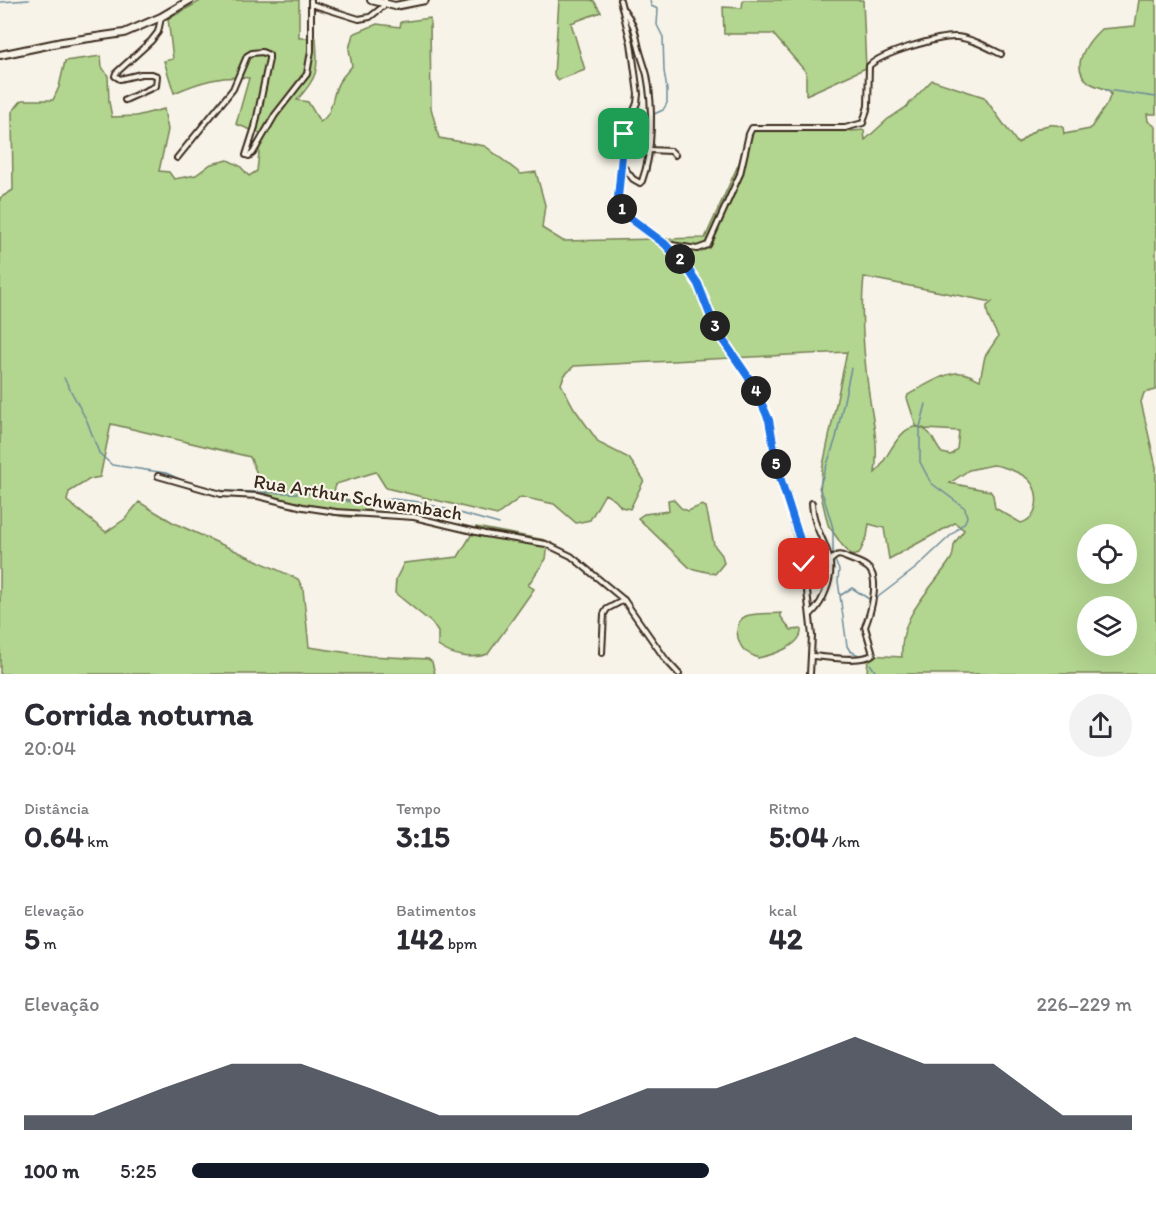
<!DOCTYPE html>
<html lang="pt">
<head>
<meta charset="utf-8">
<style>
  :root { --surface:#fff; --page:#f2f2f3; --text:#2b2b33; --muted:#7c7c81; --accent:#111827 }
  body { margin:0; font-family:Itim,sans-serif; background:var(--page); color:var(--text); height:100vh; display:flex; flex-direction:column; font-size:22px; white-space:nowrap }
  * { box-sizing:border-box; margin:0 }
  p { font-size:20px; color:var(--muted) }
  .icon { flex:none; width:33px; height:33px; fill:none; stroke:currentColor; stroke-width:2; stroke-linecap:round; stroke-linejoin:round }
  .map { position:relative; height:674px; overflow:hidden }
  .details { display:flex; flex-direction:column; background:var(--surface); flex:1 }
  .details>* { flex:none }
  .fabs { position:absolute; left:1077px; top:524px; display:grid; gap:12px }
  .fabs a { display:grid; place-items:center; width:60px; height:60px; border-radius:50%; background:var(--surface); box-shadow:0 6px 24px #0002; font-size:30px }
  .pin { position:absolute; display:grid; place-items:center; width:51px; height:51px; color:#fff; margin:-26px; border-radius:12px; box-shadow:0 3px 9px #0006 }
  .km { position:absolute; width:30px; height:30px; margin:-15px; border-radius:50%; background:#222; color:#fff; font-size:16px; line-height:30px; text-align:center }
  .round { display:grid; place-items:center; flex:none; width:63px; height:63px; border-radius:32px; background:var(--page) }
  .summary { display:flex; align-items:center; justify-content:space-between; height:102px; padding:0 24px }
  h1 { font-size:33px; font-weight:700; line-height:45px }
  .stats { display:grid; grid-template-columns:repeat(3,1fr); gap:9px; height:102px; padding:6px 24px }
  .stats div { display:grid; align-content:center }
  .stats b { font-size:30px; font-weight:700 }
  .stats small { font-size:16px; font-weight:400 }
  .stats p { font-size:16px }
  .chart { height:168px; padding:12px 24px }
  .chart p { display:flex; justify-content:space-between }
  .chart svg { width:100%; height:108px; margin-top:6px; fill:var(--accent); opacity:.7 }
  ul { padding:0 24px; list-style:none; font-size:20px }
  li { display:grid; grid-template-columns:96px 72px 1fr; align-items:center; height:45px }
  li i { height:15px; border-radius:8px; background:var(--accent) }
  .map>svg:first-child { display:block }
  .green { fill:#b2d58f; stroke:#768056; stroke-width:1.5; fill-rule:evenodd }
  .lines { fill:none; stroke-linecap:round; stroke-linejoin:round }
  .stream { stroke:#6c8b9b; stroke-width:1.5 }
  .street-casing { stroke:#3b2a1e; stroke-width:8 }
  .secondary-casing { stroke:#3b2a1e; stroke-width:10 }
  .street { stroke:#f7f3e8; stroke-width:4 }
  .secondary { stroke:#f7f3e8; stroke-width:6 }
  .route-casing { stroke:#fff; stroke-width:12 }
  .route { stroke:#1a73e8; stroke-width:8 }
  .labels { text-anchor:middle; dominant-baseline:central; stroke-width:4.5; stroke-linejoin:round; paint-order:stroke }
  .street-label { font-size:20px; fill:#3b2a1e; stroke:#f7f3e8 }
</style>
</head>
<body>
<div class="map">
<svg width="1156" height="674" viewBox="0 0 1156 674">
  <rect width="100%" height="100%" fill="#f7f3e8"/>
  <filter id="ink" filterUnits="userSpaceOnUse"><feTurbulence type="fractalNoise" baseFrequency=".0167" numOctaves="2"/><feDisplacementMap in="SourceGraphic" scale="12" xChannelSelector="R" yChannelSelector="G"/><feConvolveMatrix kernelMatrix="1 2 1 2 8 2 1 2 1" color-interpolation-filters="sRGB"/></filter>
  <g filter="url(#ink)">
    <g class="green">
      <path d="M202,0H299V38H316C318,70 319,76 297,100L308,102L320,122C334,114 331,95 339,82C343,76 348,71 352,66L349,49L353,34L377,24L400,27L401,22L430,18L431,108L439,138L485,146L521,174L536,172L545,205L542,228L563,241L705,238L739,163L749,128L848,125L851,131L864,130L865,140L888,119L906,107L932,80L984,97L1018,144C1030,133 1045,119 1063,127L1064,134L1090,129L1107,104L1111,94C1106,87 1098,88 1090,83C1068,68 1087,42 1101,29L1135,26L1139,0H1156V114H1147L1148,121L1156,127V390L1144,393L1141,402L1156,467V674H867L868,655L902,657C899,614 930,592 951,559C954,554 953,551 954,545C956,540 961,535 964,530L955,523L889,559L884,528L869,524L867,537L859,554L852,556L842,545L828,525L820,491L822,470L847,352L574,366L564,376L561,384L574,408L599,443L629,458L644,480L630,509L621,507L615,500L605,494L590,520L576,523L554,504L521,497L497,515L386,488L376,472L336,484L333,496L373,506C368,511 365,516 358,517C335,519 287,501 265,493L250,457L111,424L100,477L90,479L69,492L67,501L106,532L125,519L139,502L174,523L298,579L303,589L309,647L370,656L428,659L432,662L435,674H0V198L13,190L12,112L22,100H53L59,87L65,61L101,56L102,67L108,76L109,102L112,117L136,116L164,109L168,130L159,171L169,172L174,179L196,175L211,164L228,160L240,166L249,176L257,171L261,134L236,124L249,78C222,75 199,82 174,93L164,61L173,59L168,19ZM864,277L992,302L987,306C986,319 994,326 998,337L985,356L980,380C974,377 967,373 961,373C947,371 920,388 908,395L907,398L916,426L925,429L959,431L957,449L951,455L942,453C937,448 934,439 929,433C903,409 887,463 875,473C879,442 873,423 869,394C864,358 860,313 864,277ZM993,465C1003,466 1022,473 1029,480C1041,492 1039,518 1021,523L995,508L993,495L990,491L950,483L969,470ZM1088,534H1126V573H1088ZM1088,606H1126V645H1088Z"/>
      <polygon points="559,0 591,0 594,1 601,12 571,23 585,70 558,80 554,75"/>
      <polygon points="743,0 863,0 866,68 806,95 806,72 773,34 724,34 723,7 742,8"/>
      <polygon points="673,499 681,508 688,511 702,505 706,507 714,545 722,555 724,563 715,574 690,568 638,518 644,514 669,511 668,500"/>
      <path d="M476,527L545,540L548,543L546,559L528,585L534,589L488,654C472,660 452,656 438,646V632L432,623L395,593L396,579L404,563L458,557Z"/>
      <path d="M781,613V617L791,630L801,629C803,646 772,655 758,658C754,656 749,654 745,651C737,643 732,622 746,616C756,613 770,614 781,613Z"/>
    </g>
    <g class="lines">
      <g class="stream">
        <polyline points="650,0 651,6 658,9 657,25 663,37 664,71 667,90 667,103 663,110 652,115"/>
        <polyline points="0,2 29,0"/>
        <polyline points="1106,90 1156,97"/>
        <polyline points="64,378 87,421 99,453 112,465 166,473 191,484"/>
        <polyline points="204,487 225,491 317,494 360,504 393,499 420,502 499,524"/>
        <polyline points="833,553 833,528 823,495 819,488 836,438 851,368"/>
        <polyline points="835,561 839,570 838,581 847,646 850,651 863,657"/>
        <polyline points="841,595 852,588 869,599"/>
        <polyline points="874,600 916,568 965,522 967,517 965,508 931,483 920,462 920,427 926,404"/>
        <polyline points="870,664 877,674"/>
      </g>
      <defs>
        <g id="street">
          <polyline points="311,0 311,4 359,19 370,17 385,5 385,0"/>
          <polyline points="620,0 631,43 638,94 637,103 624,134 618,198 626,215 665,244 690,272 698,284 716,330 753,384 769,420 778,471 786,493 804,564 812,636 810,674"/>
          <polyline points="125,100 156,86 157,76 152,74 141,74 120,79 115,76 116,73 151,41 158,32 161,18"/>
          <polyline points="649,150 671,151 675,155"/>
          <polyline points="177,158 233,89 247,56 252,53 262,52 269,55 269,59 255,127 246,155 249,156 253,153 275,115 307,74 311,51 311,4"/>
          <path d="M622,165L633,179L640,183L642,181C653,152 653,106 647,75C644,64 640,54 638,44C635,30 633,22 624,10"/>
          <path d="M665,244L697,249L708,245L740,174L749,134L752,128H845L863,123L868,106L869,66C881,53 940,36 957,37C973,39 987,47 1001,54"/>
          <polyline points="158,476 221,494 258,496 303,507 336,512 414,517 485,534 546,544 571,556 624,600 666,660 679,674"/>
          <path d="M811,614C819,606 822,600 826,590C841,553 813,538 812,503"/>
          <polyline points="602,653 604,614 607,609 624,600"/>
          <path d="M812,656C826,657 863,663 873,654L865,627C870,614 881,579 868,568C863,563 854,561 847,558C840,554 837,554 831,560"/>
        </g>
        <g id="secondary">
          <polyline points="371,0 395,6 425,0"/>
          <polyline points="0,55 62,42 124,33 161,17 190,0"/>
        </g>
      </defs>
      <use href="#street" class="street-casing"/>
      <use href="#secondary" class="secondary-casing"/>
      <use href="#street" class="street"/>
      <use href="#secondary" class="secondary"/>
    </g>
  </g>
  <g class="lines" filter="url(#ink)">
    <defs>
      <polyline id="route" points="624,134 618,198 626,215 665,244 690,272 698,284 716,330 753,384 769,420 778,471 800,540 804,564"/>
    </defs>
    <use href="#route" class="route-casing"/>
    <use href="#route" class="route"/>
  </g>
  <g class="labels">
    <g class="street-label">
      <text transform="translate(358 497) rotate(9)">Rua Arthur Schwambach</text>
    </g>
  </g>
</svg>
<div class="fabs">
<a><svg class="icon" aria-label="locate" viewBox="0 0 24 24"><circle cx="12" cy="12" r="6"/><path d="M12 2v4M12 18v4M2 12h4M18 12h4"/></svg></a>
<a><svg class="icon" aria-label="layers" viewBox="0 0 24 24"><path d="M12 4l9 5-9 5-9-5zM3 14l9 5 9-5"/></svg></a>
</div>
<div class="pin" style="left:624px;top:134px;background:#1e9e55"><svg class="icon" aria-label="arrive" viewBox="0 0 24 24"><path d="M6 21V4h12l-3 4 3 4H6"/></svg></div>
<div class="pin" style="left:804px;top:564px;background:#d93025"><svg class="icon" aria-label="check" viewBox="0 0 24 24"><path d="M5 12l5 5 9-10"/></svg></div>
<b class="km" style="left:622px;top:209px">1</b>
<b class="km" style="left:680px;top:259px">2</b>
<b class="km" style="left:715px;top:326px">3</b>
<b class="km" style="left:756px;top:391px">4</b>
<b class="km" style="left:776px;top:464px">5</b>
</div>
<section class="details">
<div class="summary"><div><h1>Corrida noturna</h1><p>20:04</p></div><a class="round"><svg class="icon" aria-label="share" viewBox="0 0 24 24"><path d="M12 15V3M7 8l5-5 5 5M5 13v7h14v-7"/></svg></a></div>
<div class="stats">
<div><p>Distância</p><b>0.64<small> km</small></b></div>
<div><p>Tempo</p><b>3:15</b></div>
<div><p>Ritmo</p><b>5:04<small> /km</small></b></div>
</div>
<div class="stats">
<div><p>Elevação</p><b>5<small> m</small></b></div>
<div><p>Batimentos</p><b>142<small> bpm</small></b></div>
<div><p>kcal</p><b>42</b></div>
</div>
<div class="chart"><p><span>Elevação</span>226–229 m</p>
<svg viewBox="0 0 160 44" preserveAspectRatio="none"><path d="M0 44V38L10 38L20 27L30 17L40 17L50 27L60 38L70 38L80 38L90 27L100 27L110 17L120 6L130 17L140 17L150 38L160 38V44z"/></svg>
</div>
<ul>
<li><b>100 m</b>5:25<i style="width:55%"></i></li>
</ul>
</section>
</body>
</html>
